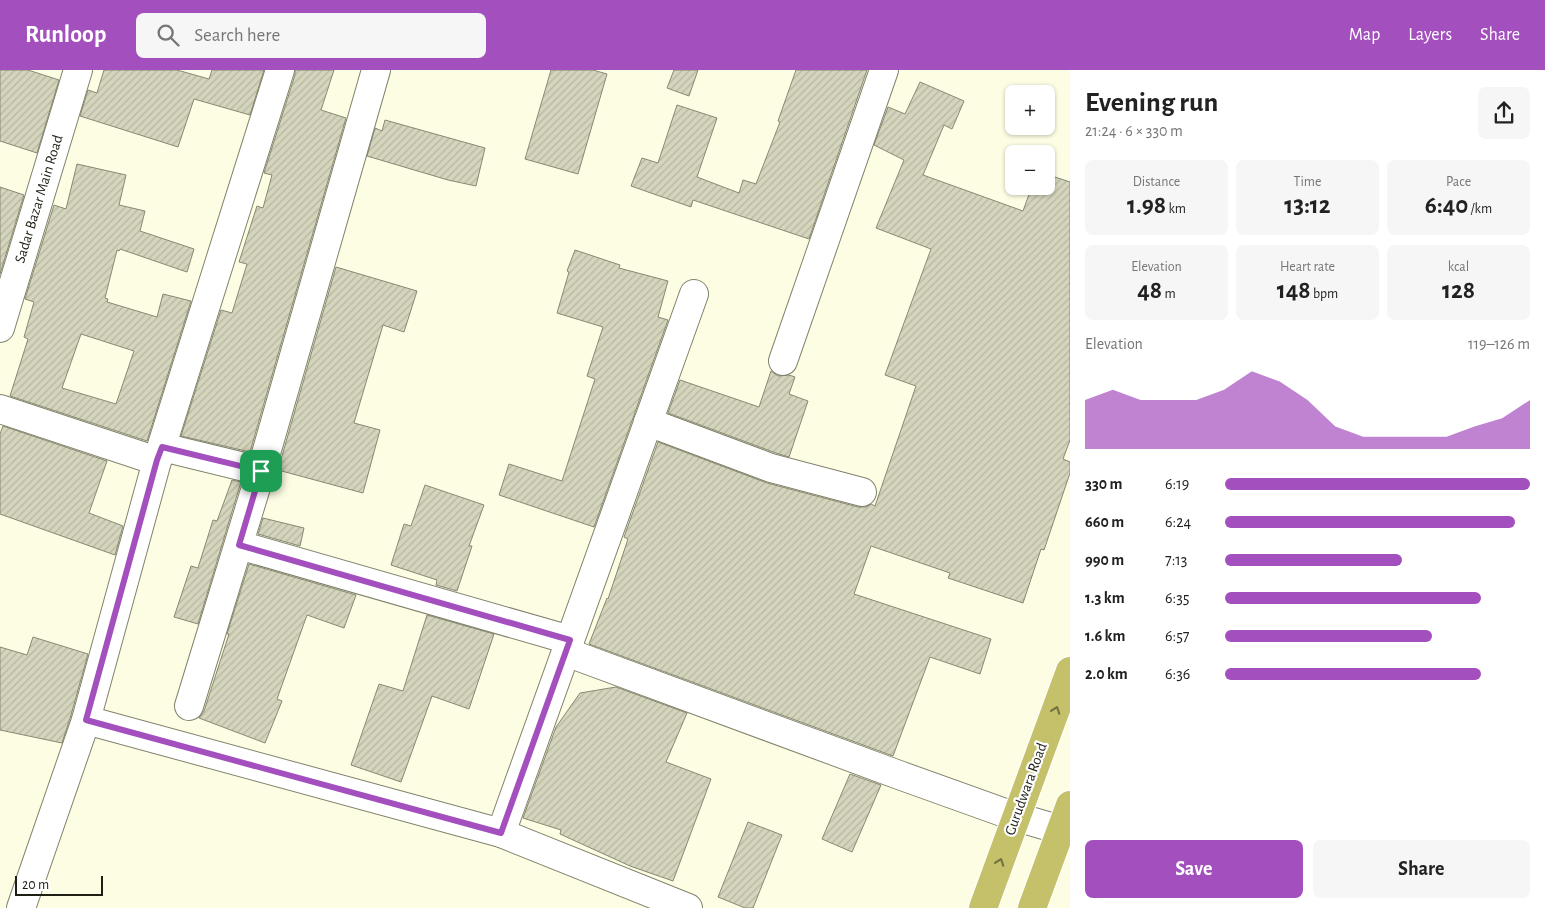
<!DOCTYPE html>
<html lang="en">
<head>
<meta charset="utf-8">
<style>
  :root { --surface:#fff; --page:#f6f6f6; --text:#222; --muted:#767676; --accent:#a44fbe }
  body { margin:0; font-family:"Alegreya Sans",sans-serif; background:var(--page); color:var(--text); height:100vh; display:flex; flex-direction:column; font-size:19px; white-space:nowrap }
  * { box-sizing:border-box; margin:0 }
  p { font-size:16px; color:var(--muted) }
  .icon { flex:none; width:28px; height:28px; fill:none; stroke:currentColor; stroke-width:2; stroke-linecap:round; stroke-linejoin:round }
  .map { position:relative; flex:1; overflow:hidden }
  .details { display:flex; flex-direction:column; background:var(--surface); width:475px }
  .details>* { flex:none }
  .tools { position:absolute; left:1005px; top:15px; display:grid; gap:10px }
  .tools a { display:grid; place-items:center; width:50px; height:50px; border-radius:8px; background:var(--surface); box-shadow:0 1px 4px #0004; font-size:25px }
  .scale { position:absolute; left:15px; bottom:12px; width:88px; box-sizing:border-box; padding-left:5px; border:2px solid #1e1e15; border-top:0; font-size:14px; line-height:18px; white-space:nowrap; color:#1e1e15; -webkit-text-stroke:4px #fff; paint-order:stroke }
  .pin { position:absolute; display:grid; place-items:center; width:42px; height:42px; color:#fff; margin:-21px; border-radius:10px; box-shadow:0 2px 8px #0006 }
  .round { display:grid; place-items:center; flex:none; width:52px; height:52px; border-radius:8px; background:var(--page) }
  .summary { display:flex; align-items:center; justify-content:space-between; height:85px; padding:0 15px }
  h1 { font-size:28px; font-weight:700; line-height:38px }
  .stats { display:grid; grid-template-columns:repeat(3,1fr); gap:8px; height:85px; padding:5px 15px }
  .stats div { display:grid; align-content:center; border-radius:8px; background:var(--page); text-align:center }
  .stats b { font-size:25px; font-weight:700 }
  .stats small { font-size:14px; font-weight:400 }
  .stats p { font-size:14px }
  .chart { height:140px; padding:10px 15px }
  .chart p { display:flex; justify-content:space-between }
  .chart svg { width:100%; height:90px; margin-top:5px; fill:var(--accent); opacity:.7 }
  .button { display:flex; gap:10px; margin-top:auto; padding:10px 15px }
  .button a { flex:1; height:58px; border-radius:8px; background:var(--accent); color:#fff; font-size:20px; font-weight:700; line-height:58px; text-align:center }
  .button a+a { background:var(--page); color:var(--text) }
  ul { padding:0 15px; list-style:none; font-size:16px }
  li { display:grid; grid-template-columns:80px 60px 1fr; align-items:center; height:38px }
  li i { height:12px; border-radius:6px; background:var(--accent) }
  header { display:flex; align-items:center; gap:30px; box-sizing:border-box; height:70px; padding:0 25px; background:var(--accent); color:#fff }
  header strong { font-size:24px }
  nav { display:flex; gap:28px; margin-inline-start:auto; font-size:18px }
  .search { width:350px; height:45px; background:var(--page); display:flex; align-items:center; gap:12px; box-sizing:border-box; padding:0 18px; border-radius:8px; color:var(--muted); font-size:19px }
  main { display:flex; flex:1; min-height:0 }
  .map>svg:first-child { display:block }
  .building { fill:url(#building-hatch); stroke:#888972; fill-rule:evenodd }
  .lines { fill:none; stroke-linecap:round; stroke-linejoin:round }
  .minor-casing { stroke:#82836c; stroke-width:30 }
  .major-casing { stroke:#fff; stroke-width:30 }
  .minor { stroke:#fff; stroke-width:28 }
  .major { stroke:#c4c16a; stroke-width:28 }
  .oneway { stroke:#717040 }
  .route-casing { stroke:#fff; stroke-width:10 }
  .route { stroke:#a44fbe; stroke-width:6 }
  .labels { text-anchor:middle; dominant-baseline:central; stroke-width:4.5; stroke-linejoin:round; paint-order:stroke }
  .street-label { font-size:15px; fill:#1e1e15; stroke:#fff }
</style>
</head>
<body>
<header>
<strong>Runloop</strong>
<div class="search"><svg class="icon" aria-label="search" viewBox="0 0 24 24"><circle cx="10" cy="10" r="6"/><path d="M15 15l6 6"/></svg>Search here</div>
<nav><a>Map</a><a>Layers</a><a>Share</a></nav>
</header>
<main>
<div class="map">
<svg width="1070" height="838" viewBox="0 0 1070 838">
  <defs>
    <pattern id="building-hatch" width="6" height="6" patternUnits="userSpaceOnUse" patternTransform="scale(1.25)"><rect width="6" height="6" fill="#d5d5bd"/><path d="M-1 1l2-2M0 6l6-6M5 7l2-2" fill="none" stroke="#b6b6a2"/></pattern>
  </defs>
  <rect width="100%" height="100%" fill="#fdfde4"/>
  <g class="building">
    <polygon points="0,0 28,0 59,10 37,83 0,71"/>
    <polygon points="104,0 177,0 209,9 212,0 264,0 250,45 194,29 178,77 80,46 88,20 97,23"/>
    <polygon points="295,0 334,0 321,40 346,48 250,382 181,366 221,240 232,243 247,194 239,192 257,136 263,138 272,105 264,103 295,5"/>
    <polygon points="551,0 593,0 607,4 578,104 525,89"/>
    <polygon points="674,0 698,0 689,26 667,18"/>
    <polygon points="796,0 867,0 809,169 693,130 691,137 631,116 642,88 658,93 677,35 717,48 697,107 739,123 743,110 756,114 780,52 778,51"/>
    <polygon points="920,12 964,31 952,59 944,55 923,105 1023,141 1032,116 1046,116 1046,104 1070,112 1070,370 1063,389 1070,392 1070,403 1044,480 1041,479 1023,533 948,508 950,503 871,476 854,524 991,569 980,604 930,587 893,686 589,574 607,528 608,529 628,469 624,467 658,372 767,413 858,437 866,437 871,434 875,436 916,316 885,305 931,179 876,158 904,90 874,75 888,37 905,44"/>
    <polygon points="385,50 485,78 476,116 448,110 367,86 375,58 382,61"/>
    <path d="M77,94L126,105L119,135L145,141L140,161L194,179L187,202L120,179L119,181L117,180L105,228L108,229L107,232L157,247L163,224L191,231L147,371L10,326L28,269L24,267L34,232L25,229L54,135L66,139ZM81,264L134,281L116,334L62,318Z"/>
    <polygon points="0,117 24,125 0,204"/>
    <polygon points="575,180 620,195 619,198 668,211 658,247 668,250 594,457 499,425 509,394 562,411 595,309 587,306 603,257 557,243 569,202 567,201"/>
    <polygon points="336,197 417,221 404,262 383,255 354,353 380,360 363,423 278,400"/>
    <polygon points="771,301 778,306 789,305 795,307 789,324 808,331 789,387 776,383 668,343 680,310 759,337"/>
    <polygon points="3,356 107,391 89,443 123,456 115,485 0,444 0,364"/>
    <polygon points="232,410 241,412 198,554 174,547 191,496 198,498 213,450 217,451"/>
    <polygon points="425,415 484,435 469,476 472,476 457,521 436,515 437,510 391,495 404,454 411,456"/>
    <polygon points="263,448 304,458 300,476 258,464"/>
    <polygon points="249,494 356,525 344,558 307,545 277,629 282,631 265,673 199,648 204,641 229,564 227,564"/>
    <polygon points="427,545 494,564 469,639 432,626 401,712 351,695 379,614 403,621"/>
    <polygon points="33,567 88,584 71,645 62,673 0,660 0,577 27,585"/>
    <polygon points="616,617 687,643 666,692 711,709 673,811 630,796 560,764 561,760 523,748 556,657 580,623"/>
    <polygon points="850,704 881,715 852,782 822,769"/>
    <polygon points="748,752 782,765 753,838 745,838 718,827"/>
  </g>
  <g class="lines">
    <defs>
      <g id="minor">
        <polyline points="0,258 78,0"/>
        <polyline points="783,291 884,0"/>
        <polyline points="0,339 157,391"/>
        <polyline points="648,352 771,398 862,422"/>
        <polyline points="162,377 261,401"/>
        <polyline points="239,475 570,570"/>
        <polyline points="566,582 899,705 1016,747 1061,760"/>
        <polyline points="189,636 261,401 376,0"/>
        <polyline points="86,650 501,763 688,838"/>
        <polyline points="501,763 694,224"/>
        <polyline points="21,838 86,650 157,391 280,0"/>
      </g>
      <g id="major">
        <polyline points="983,838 1070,601"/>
        <polyline points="1032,838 1070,735"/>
      </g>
    </defs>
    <use href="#minor" class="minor-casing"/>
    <use href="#major" class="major-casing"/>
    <use href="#minor" class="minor"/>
    <use href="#major" class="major"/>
  </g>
  <defs><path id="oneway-chevron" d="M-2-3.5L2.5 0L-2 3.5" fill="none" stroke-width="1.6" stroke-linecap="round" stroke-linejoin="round" transform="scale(1.25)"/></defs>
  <g class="oneway">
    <use href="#oneway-chevron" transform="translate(1056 640) rotate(-70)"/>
    <use href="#oneway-chevron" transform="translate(1000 792) rotate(-70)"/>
  </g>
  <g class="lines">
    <defs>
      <polygon id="route" points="162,377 261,401 239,475 570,570 501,763 86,650 157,390"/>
    </defs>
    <use href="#route" class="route-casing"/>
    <use href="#route" class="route"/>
  </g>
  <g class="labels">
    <g class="street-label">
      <text transform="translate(39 129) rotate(-73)">Sadar Bazar Main Road</text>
      <text transform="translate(1026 719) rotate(-70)">Gurudwara Road</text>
    </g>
  </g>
</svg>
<div class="tools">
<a>+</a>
<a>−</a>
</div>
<div class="scale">20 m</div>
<div class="pin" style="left:261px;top:401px;background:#1e9e55"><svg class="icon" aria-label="arrive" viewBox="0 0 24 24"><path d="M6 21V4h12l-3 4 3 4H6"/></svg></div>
</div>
<section class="details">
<div class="summary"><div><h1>Evening run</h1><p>21:24 · 6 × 330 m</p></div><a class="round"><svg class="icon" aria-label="share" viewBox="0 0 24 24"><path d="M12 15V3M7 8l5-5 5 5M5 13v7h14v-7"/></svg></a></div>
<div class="stats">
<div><p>Distance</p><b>1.98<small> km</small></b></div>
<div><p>Time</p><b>13:12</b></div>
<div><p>Pace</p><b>6:40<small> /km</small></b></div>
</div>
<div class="stats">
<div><p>Elevation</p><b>48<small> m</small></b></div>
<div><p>Heart rate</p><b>148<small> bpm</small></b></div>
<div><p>kcal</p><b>128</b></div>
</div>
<div class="chart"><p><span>Elevation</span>119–126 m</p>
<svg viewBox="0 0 160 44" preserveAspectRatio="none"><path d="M0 44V20L10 15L20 20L30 20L40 20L50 15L60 6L70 11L80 20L90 33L100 38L110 38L120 38L130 38L140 33L150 29L160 20V44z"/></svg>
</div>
<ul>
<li><b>330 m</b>6:19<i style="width:100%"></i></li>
<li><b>660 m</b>6:24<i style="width:95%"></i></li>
<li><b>990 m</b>7:13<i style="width:58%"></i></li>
<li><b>1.3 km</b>6:35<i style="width:84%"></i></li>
<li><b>1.6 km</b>6:57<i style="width:68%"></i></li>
<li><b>2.0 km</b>6:36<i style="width:84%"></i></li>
</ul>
<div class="button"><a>Save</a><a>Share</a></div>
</section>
</main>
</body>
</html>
